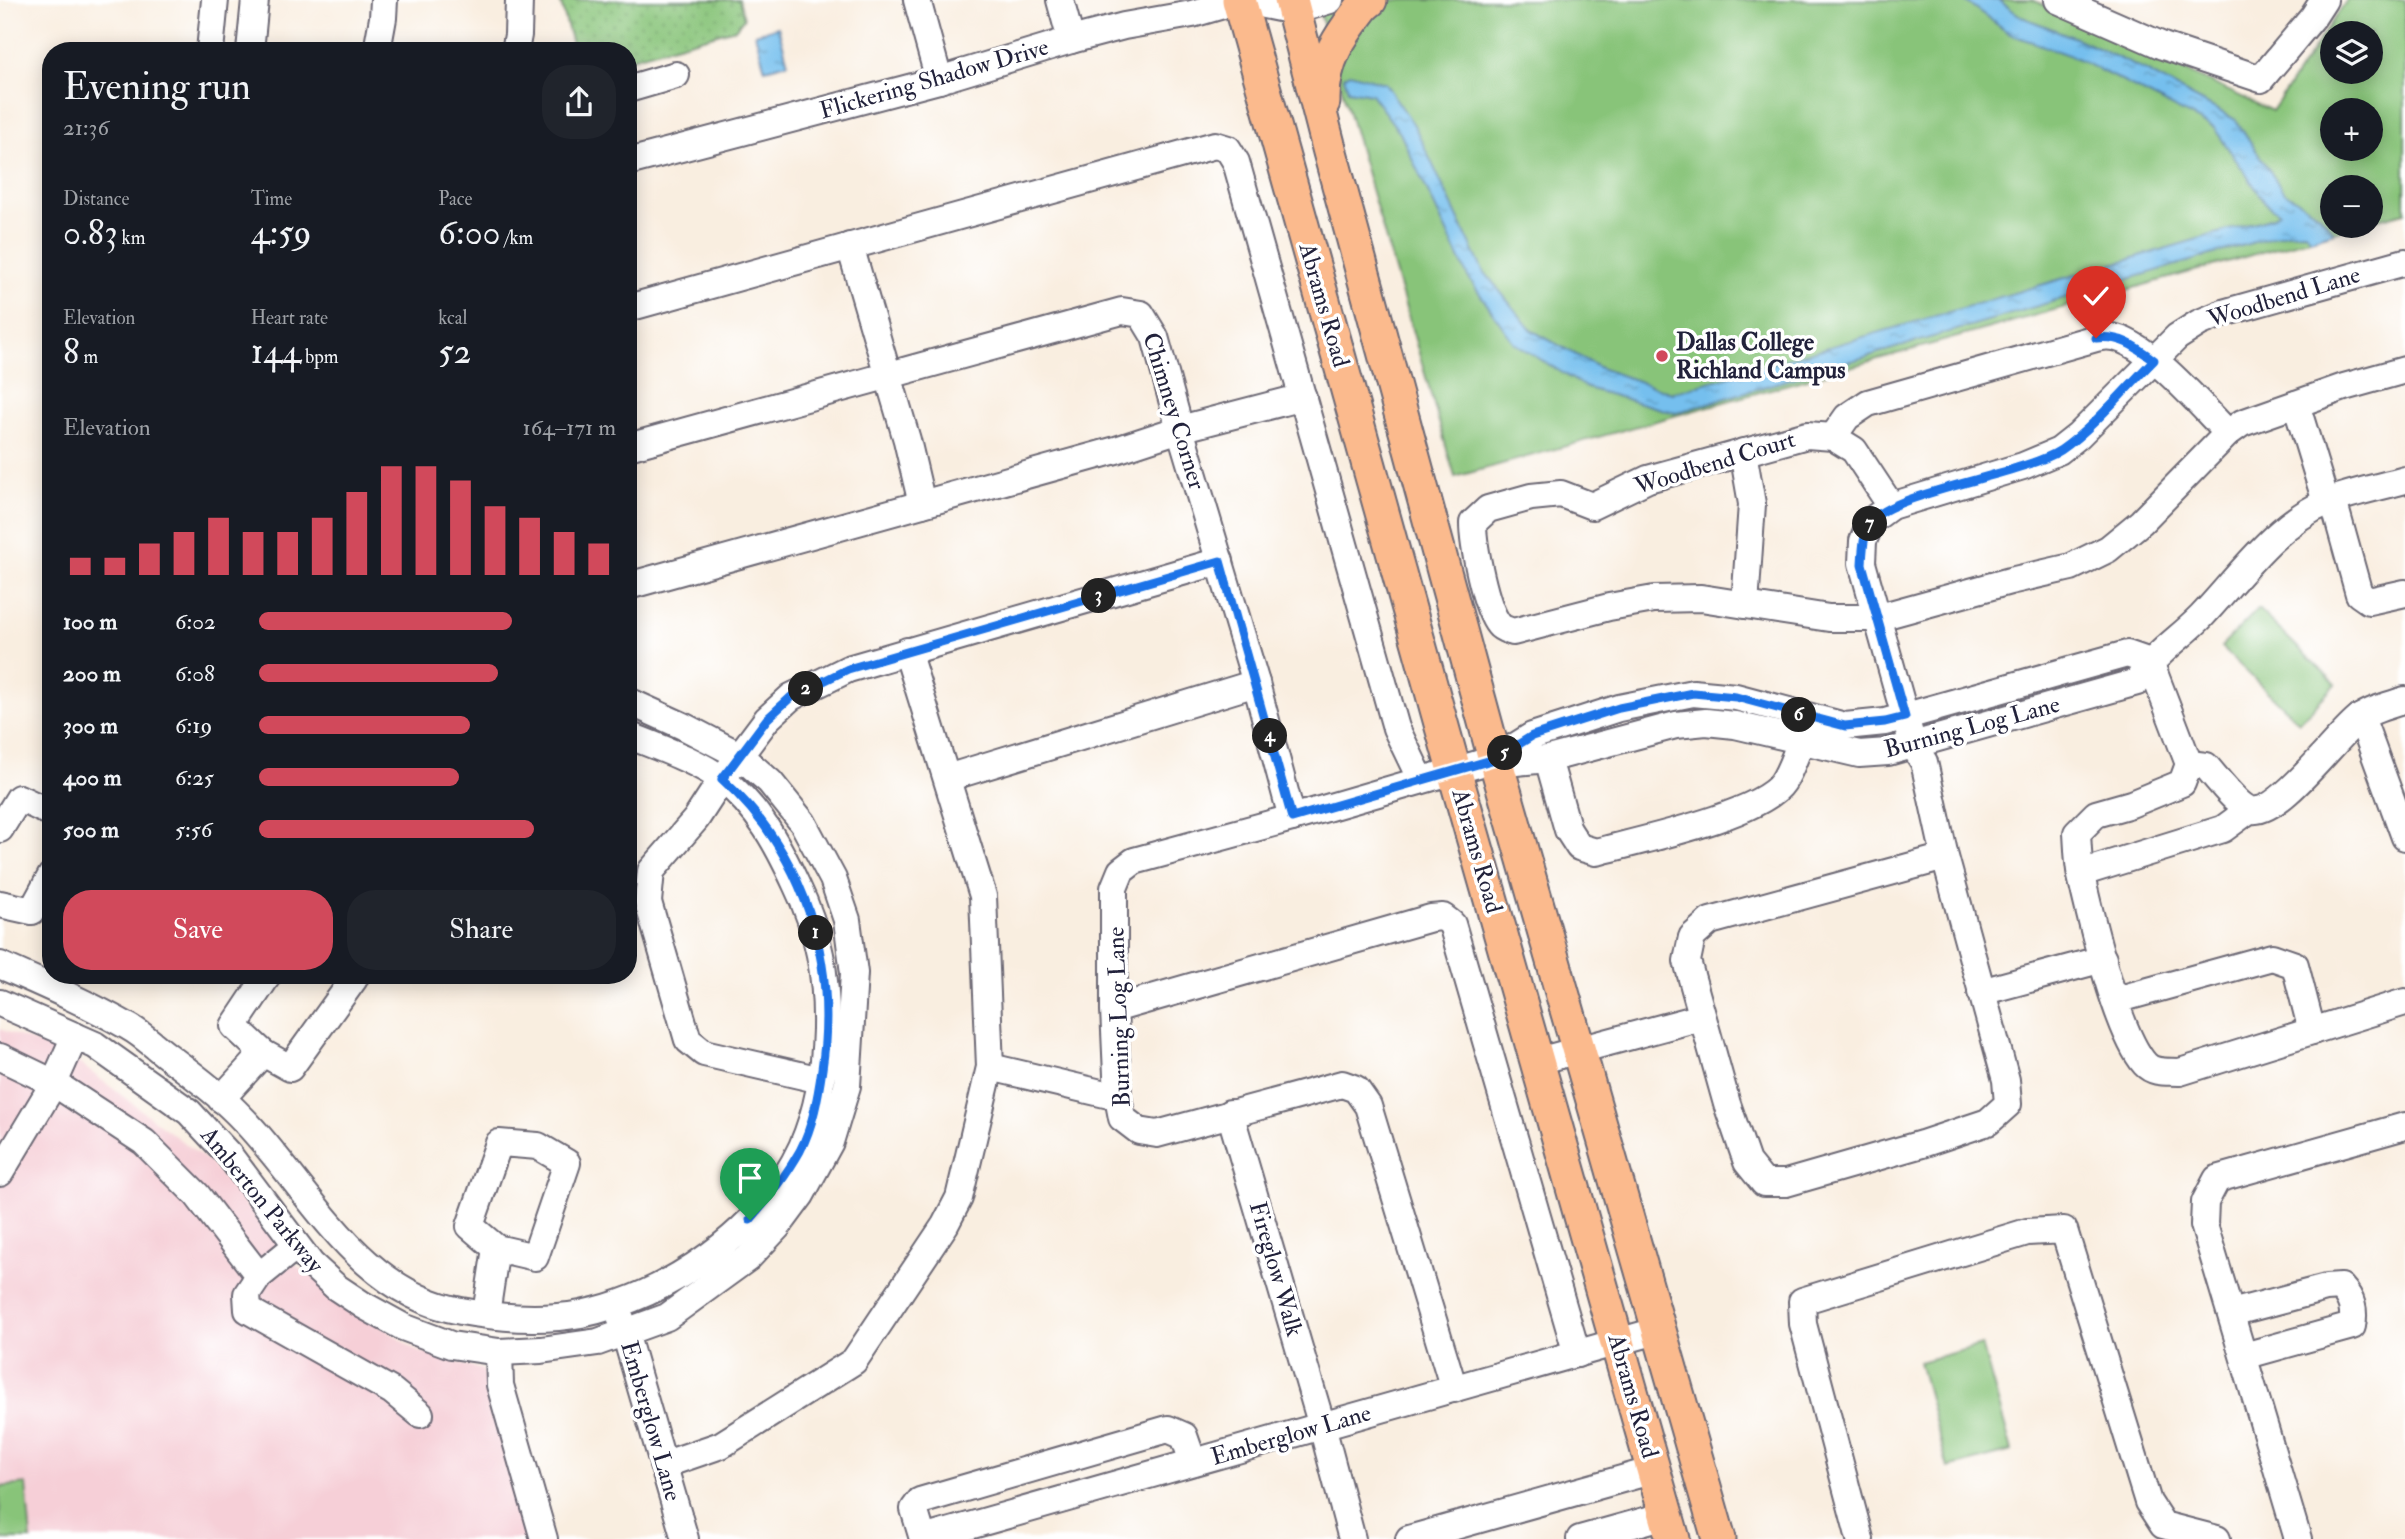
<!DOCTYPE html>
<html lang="en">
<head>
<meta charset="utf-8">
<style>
  :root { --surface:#171b24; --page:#20242c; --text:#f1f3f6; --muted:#9ea1a6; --accent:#d1495b }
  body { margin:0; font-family:"IM FELL Double Pica",serif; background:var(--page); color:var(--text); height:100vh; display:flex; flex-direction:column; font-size:26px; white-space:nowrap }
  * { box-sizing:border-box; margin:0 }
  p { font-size:23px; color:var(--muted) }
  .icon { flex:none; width:38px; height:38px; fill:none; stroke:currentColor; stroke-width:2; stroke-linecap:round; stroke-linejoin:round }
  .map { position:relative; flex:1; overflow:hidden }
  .drawer { position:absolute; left:42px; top:42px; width:595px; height:942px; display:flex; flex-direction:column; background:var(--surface); border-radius:28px; box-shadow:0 4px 18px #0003 }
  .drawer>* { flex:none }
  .buttons { position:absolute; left:2320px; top:21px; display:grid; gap:14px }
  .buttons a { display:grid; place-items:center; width:63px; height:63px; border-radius:50%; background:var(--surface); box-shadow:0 4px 18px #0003; font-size:35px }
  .pin { position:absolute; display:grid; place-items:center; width:60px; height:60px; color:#fff; margin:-72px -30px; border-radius:50% 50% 50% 0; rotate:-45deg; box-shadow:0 0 7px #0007 }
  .pin .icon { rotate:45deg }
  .km { position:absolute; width:35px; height:35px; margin:-18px; border-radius:50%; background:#222; color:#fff; font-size:19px; line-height:35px; text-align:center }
  .round { display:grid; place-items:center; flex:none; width:74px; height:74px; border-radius:28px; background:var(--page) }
  .head { display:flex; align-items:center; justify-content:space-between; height:119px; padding:0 21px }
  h1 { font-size:38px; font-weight:600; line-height:52px }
  .figures { display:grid; grid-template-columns:repeat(3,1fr); gap:10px; height:119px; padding:7px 21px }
  .figures div { display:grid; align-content:center }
  .figures b { font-size:35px; font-weight:600 }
  .figures small { font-size:19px; font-weight:400 }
  .figures p { font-size:19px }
  .chart { height:196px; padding:14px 21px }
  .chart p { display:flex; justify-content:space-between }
  .chart svg { width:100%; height:126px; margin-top:7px; stroke:var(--accent); stroke-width:6 }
  .action { display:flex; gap:14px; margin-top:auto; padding:14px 21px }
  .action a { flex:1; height:80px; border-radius:28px; background:var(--accent); color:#fff; font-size:28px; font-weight:600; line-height:80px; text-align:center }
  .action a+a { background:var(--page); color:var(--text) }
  ul { padding:0 21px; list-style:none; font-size:23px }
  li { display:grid; grid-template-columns:112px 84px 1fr; align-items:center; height:52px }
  li i { height:18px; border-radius:9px; background:var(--accent) }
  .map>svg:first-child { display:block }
  .built { fill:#f6cfd7 }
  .grass { fill:#88c479; stroke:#55735a; stroke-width:2; fill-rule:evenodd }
  .park { fill:url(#park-dots); stroke:#55735a; stroke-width:2 }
  .water { fill:url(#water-ripples); stroke:#4b7094; stroke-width:2 }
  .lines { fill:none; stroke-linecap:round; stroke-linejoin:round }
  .minor-casing { stroke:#6d6975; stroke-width:30 }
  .major-casing { stroke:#6d6975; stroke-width:37 }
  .minor { stroke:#fff; stroke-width:26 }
  .major { stroke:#fbba8d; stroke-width:33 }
  .route-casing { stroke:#fff; stroke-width:14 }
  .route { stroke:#1a73e8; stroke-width:9 }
  .poi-dot { fill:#d1495b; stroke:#fff; stroke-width:2.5 }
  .labels { text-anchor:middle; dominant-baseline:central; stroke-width:7; stroke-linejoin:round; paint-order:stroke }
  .street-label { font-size:24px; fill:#22223b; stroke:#fff }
  .poi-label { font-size:24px; font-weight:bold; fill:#22223b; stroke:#fff; text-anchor:start }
</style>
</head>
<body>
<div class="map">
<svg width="2405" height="1539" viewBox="0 0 2405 1539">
  <defs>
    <pattern id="park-dots" width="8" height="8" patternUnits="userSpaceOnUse" patternTransform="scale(1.75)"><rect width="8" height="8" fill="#88c479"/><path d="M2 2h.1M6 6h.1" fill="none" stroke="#75a86a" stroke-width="1.8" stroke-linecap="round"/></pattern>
    <pattern id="water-ripples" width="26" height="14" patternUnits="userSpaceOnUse" patternTransform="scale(1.75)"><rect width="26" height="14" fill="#74bfee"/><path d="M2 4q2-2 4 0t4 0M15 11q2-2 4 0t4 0" fill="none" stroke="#5f9bc2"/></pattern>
  </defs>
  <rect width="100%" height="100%" fill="#fff"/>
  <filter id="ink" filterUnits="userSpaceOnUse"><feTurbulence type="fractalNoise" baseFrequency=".0143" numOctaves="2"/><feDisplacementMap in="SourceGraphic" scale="14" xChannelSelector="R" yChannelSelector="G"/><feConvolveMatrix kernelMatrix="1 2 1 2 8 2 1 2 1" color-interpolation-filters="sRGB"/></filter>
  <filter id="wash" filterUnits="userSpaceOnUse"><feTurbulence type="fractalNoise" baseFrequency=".00686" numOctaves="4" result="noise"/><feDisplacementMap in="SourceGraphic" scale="28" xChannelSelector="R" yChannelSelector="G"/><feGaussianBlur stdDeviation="1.57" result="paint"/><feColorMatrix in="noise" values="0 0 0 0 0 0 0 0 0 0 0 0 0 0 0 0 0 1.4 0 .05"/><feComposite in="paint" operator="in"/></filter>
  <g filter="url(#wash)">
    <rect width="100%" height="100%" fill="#f9eee0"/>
    <polygon class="built" points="0,1029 70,1056 208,1161 298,1267 417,1351 483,1370 530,1539 0,1539"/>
    <g class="grass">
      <path d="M1316,0H2033L2272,111L2347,0H2405V212L2371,221V187H2333V226H2356L1455,477ZM2333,33H2371V72H2333ZM2333,110H2371V149H2333Z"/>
      <polygon points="2258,609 2336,684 2299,722 2221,647"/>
      <polygon points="1982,1345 2012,1451 1948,1468 1919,1362"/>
      <polygon points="26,1484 31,1539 0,1539 0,1487"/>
    </g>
    <polygon class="park" points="560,0 739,0 744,18 735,29 628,59 628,51 574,51"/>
    <g class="water">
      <polygon points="1964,0 1998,0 2022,17 2078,39 2146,71 2236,120 2283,191 2320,215 2334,232 2310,239 2305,232 2285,233 1675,413 1587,388 1514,343 1468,277 1400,133 1371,94 1348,90 1344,77 1350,73 1385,83 1414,125 1482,269 1531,330 1600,368 1672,393 2273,217 2279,212 2266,203 2214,128 2074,57 2010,34"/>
      <polygon points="778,27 788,63 765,69 755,34"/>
    </g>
  </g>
  <g filter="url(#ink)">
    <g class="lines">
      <defs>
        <g id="minor">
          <polyline points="917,0 939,80"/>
          <polyline points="1060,0 1071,40"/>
          <polyline points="1239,0 1294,11 1330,0"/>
          <polyline points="2058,0 2163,46 2261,79 2313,17 2324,0"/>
          <polyline points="210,51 215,0"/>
          <polyline points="250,51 255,0"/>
          <polyline points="377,51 383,18 384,0"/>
          <polyline points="515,51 518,35 519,0"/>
          <polyline points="628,89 676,75"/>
          <polyline points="628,162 939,80 1071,40 1124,26 1192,14 1240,0"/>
          <polyline points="850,246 907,440 922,504"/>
          <polyline points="628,308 1215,145 1228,149 1236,162 1396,728 1421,780"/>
          <polyline points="2296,404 2344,387 2405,370"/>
          <path d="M1833,437L1847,417L1868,403L2096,338C2101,337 2107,336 2112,337C2147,342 2202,407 2228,433L2242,423L2296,404L2326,502"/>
          <polyline points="628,447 1122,311 1141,314 1155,337 1180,429 1256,683 1292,818"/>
          <polyline points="1743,452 1752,504 1745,605"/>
          <polyline points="2333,500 2359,594 2369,601 2405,593"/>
          <path d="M1891,506L1854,450L1833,437L1807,435L1648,479L1592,506L1561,494L1531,497L1488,509L1473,523C1473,545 1485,608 1499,625C1502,629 1508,630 1513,632L1609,607L1654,599L1701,598L1829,618H1876L2010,581L2071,567L2108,549L2141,522L2228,433"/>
          <polyline points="628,586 1116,450 1180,429 1303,397"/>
          <path d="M2150,662L2189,764L2182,783L2131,804L2096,814L2077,833C2078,847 2078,862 2081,876C2091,919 2117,1033 2145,1064C2154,1074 2168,1071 2180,1072L2405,1002"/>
          <polyline points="2361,717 2405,837"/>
          <path d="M1495,759L1516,762L1548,759L1676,725L1706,722L1735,725L1859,754L1888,752L2137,682C2156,652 2177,641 2201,617C2239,577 2275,524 2327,502C2352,492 2380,487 2405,480"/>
          <path d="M1548,759L1568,830L1579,847L1596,852C1637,841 1762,815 1783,782C1791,770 1795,755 1801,742"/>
          <path d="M2189,764L2206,766C2216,777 2239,808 2252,810C2280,815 2336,736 2360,718C2372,709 2391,705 2405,700"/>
          <polyline points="947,778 1256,683"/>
          <polyline points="0,829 19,798 51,813"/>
          <polyline points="1945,857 2006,1080 2008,1104 1988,1122 1922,1144 1786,1183 1764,1183 1747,1162 1727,1104 1687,961 1692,937 1710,921 1945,857 1924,762 1913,745 1862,563 1863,541 1872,520 1891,506 2023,466 2059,451 2078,436 2177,337 2199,323 2223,313 2405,262"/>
          <polyline points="2081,873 2223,829 2249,810"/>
          <polyline points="0,904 32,911 51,876"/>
          <path d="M0,965C43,984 87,1003 129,1027C142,1034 153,1045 165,1054C189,1072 214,1090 235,1111C306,1180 354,1292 461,1311C500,1318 543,1321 581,1314C669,1296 764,1230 802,1147C818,1110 825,1069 826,1029C827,977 819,931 796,884C778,845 758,807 723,780C696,760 660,748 628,735"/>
          <polyline points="268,975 234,1026 263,1053 290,1068 354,979 347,975"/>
          <polyline points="1981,992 2103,959"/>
          <polyline points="2116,1000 2272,957 2295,965 2312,1031"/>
          <polyline points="0,1003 95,1045 189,1112 229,1155 311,1264 336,1287 363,1305 403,1327 451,1345 499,1352 541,1350 598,1342 667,1317 748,1258 778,1226 801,1195 830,1142 847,1086 854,973 847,920 833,879 803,823 770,782 739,755 683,726 628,701"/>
          <polyline points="1114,1009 1431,918 1443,917 1452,924 1577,1354"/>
          <polyline points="75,1036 54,1083 144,1142 197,1195 259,1276"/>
          <polyline points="0,1057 54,1083 0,1173"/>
          <polyline points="1538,1061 1702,1017"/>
          <polyline points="990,1067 1118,1097"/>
          <polyline points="821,1080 704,1053 688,1040 648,902 651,871 696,819 722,779 767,719 791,697 848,669 1220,561"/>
          <polyline points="221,1099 263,1053"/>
          <polyline points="1230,1113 1322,1426 1352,1539"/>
          <polyline points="296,1246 259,1276 247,1294 248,1310 392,1391 420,1414"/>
          <path d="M2231,1313L2326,1288L2341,1287C2352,1299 2355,1310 2352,1326L2244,1356"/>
          <polyline points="486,1314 496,1248 535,1257 567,1163 538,1146 499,1143 470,1226 496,1248"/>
          <polyline points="621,1319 685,1539"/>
          <polyline points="499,1352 500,1385 544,1539"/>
          <polyline points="1454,1389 1368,1106 1356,1089 1342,1084 1157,1134 1139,1131 1122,1118 1118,1097 1114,1009 1114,888 1121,871 1134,861 1292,818 1495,759 1532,736 1619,708 1693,693 1736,697 1845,726 1885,722 2127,654 2150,662"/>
          <polyline points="663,1465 721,1445 854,1361 945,1225 959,1198 990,1067 983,896 907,651"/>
          <polyline points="923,1539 1660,1330"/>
          <polyline points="923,1539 914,1509 920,1501 1168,1429 1184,1436 1193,1462"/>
          <polyline points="1409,1539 1654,1470"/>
          <polyline points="1580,1539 1666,1515"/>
          <polyline points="1860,1539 1803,1324 1802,1301 2027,1232 2064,1230 2148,1502 2163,1525 2217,1539"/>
          <polyline points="2298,1539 2204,1225 2205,1202 2217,1179 2405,1126"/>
        </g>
        <g id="major">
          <polyline points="1239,0 1454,770 1673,1539"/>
          <polyline points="1291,0 1330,152 1495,759 1719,1539"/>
          <path d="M1323,102C1322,60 1340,36 1364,5L1370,0"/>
        </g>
      </defs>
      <use href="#minor" class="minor-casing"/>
      <use href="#major" class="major-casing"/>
      <use href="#minor" class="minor"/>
      <use href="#major" class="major"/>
    </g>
  </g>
  <g class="lines" filter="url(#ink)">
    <defs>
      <path id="route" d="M750,1220C769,1198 786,1176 800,1151C813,1126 818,1097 822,1069C838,960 804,853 722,779L767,719L791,697L848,669L1220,561L1292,818L1495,759L1532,736L1619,708L1693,693L1736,697L1845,726L1885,722L1905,717L1862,564C1863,549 1863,535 1871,522C1889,493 2023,475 2061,450C2093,428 2126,388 2154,360C2135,346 2120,335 2096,338"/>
    </defs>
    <use href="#route" class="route-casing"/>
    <use href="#route" class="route"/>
  </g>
  <circle class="poi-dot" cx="1662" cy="356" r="7"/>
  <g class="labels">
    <g class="street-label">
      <text transform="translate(934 79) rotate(-16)">Flickering Shadow Drive</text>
      <text transform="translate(2284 297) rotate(-17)">Woodbend Lane</text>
      <text transform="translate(1324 305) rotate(74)">Abrams Road</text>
      <text transform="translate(1174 411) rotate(73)">Chimney Corner</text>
      <text transform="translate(1715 463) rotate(-17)">Woodbend Court</text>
      <text transform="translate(1972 727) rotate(-15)">Burning Log Lane</text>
      <text transform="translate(1477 851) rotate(74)">Abrams Road</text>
      <text transform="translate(1119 1017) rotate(-92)">Burning Log Lane</text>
      <text transform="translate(262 1200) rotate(51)">Amberton Parkway</text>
      <text transform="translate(1276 1269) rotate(74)">Fireglow Walk</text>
      <text transform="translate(1633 1396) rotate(74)">Abrams Road</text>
      <text transform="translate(651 1421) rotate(74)">Emberglow Lane</text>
      <text transform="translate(1291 1435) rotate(-16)">Emberglow Lane</text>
    </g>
    <g class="poi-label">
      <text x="1676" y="342">Dallas College<tspan x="1676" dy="28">Richland Campus</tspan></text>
    </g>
  </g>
</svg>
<div class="buttons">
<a><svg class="icon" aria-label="layers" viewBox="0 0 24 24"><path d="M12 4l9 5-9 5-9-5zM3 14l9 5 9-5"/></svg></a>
<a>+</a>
<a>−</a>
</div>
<div class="pin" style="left:750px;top:1220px;background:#1e9e55"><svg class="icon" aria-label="arrive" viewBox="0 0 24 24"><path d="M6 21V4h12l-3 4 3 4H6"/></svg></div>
<div class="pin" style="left:2096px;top:338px;background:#d93025"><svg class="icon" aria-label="check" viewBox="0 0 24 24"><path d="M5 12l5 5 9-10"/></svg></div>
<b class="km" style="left:816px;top:933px">1</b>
<b class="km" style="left:806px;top:689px">2</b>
<b class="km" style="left:1099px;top:596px">3</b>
<b class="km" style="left:1270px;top:736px">4</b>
<b class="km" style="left:1505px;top:753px">5</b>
<b class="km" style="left:1799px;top:715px">6</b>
<b class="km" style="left:1870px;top:524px">7</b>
<section class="drawer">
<div class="head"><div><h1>Evening run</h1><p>21:36</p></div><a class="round"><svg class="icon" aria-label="share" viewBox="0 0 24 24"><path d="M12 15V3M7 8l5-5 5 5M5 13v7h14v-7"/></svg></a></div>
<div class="figures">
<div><p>Distance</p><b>0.83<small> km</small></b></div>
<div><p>Time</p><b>4:59</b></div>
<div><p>Pace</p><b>6:00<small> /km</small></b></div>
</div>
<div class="figures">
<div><p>Elevation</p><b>8<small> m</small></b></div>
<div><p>Heart rate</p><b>144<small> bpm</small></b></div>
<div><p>kcal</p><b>52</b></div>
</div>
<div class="chart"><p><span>Elevation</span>164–171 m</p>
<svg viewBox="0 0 160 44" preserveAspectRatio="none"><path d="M5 44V38M15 44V38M25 44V33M35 44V29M45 44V24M55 44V29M65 44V29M75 44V24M85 44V15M95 44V6M105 44V6M115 44V11M125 44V20M135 44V24M145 44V29M155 44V33"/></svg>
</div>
<ul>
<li><b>100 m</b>6:02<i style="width:71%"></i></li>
<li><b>200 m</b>6:08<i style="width:67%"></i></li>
<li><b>300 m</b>6:19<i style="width:59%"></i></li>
<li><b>400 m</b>6:25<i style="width:56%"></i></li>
<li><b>500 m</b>5:56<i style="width:77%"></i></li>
</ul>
<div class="action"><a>Save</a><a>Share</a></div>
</section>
</div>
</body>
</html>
